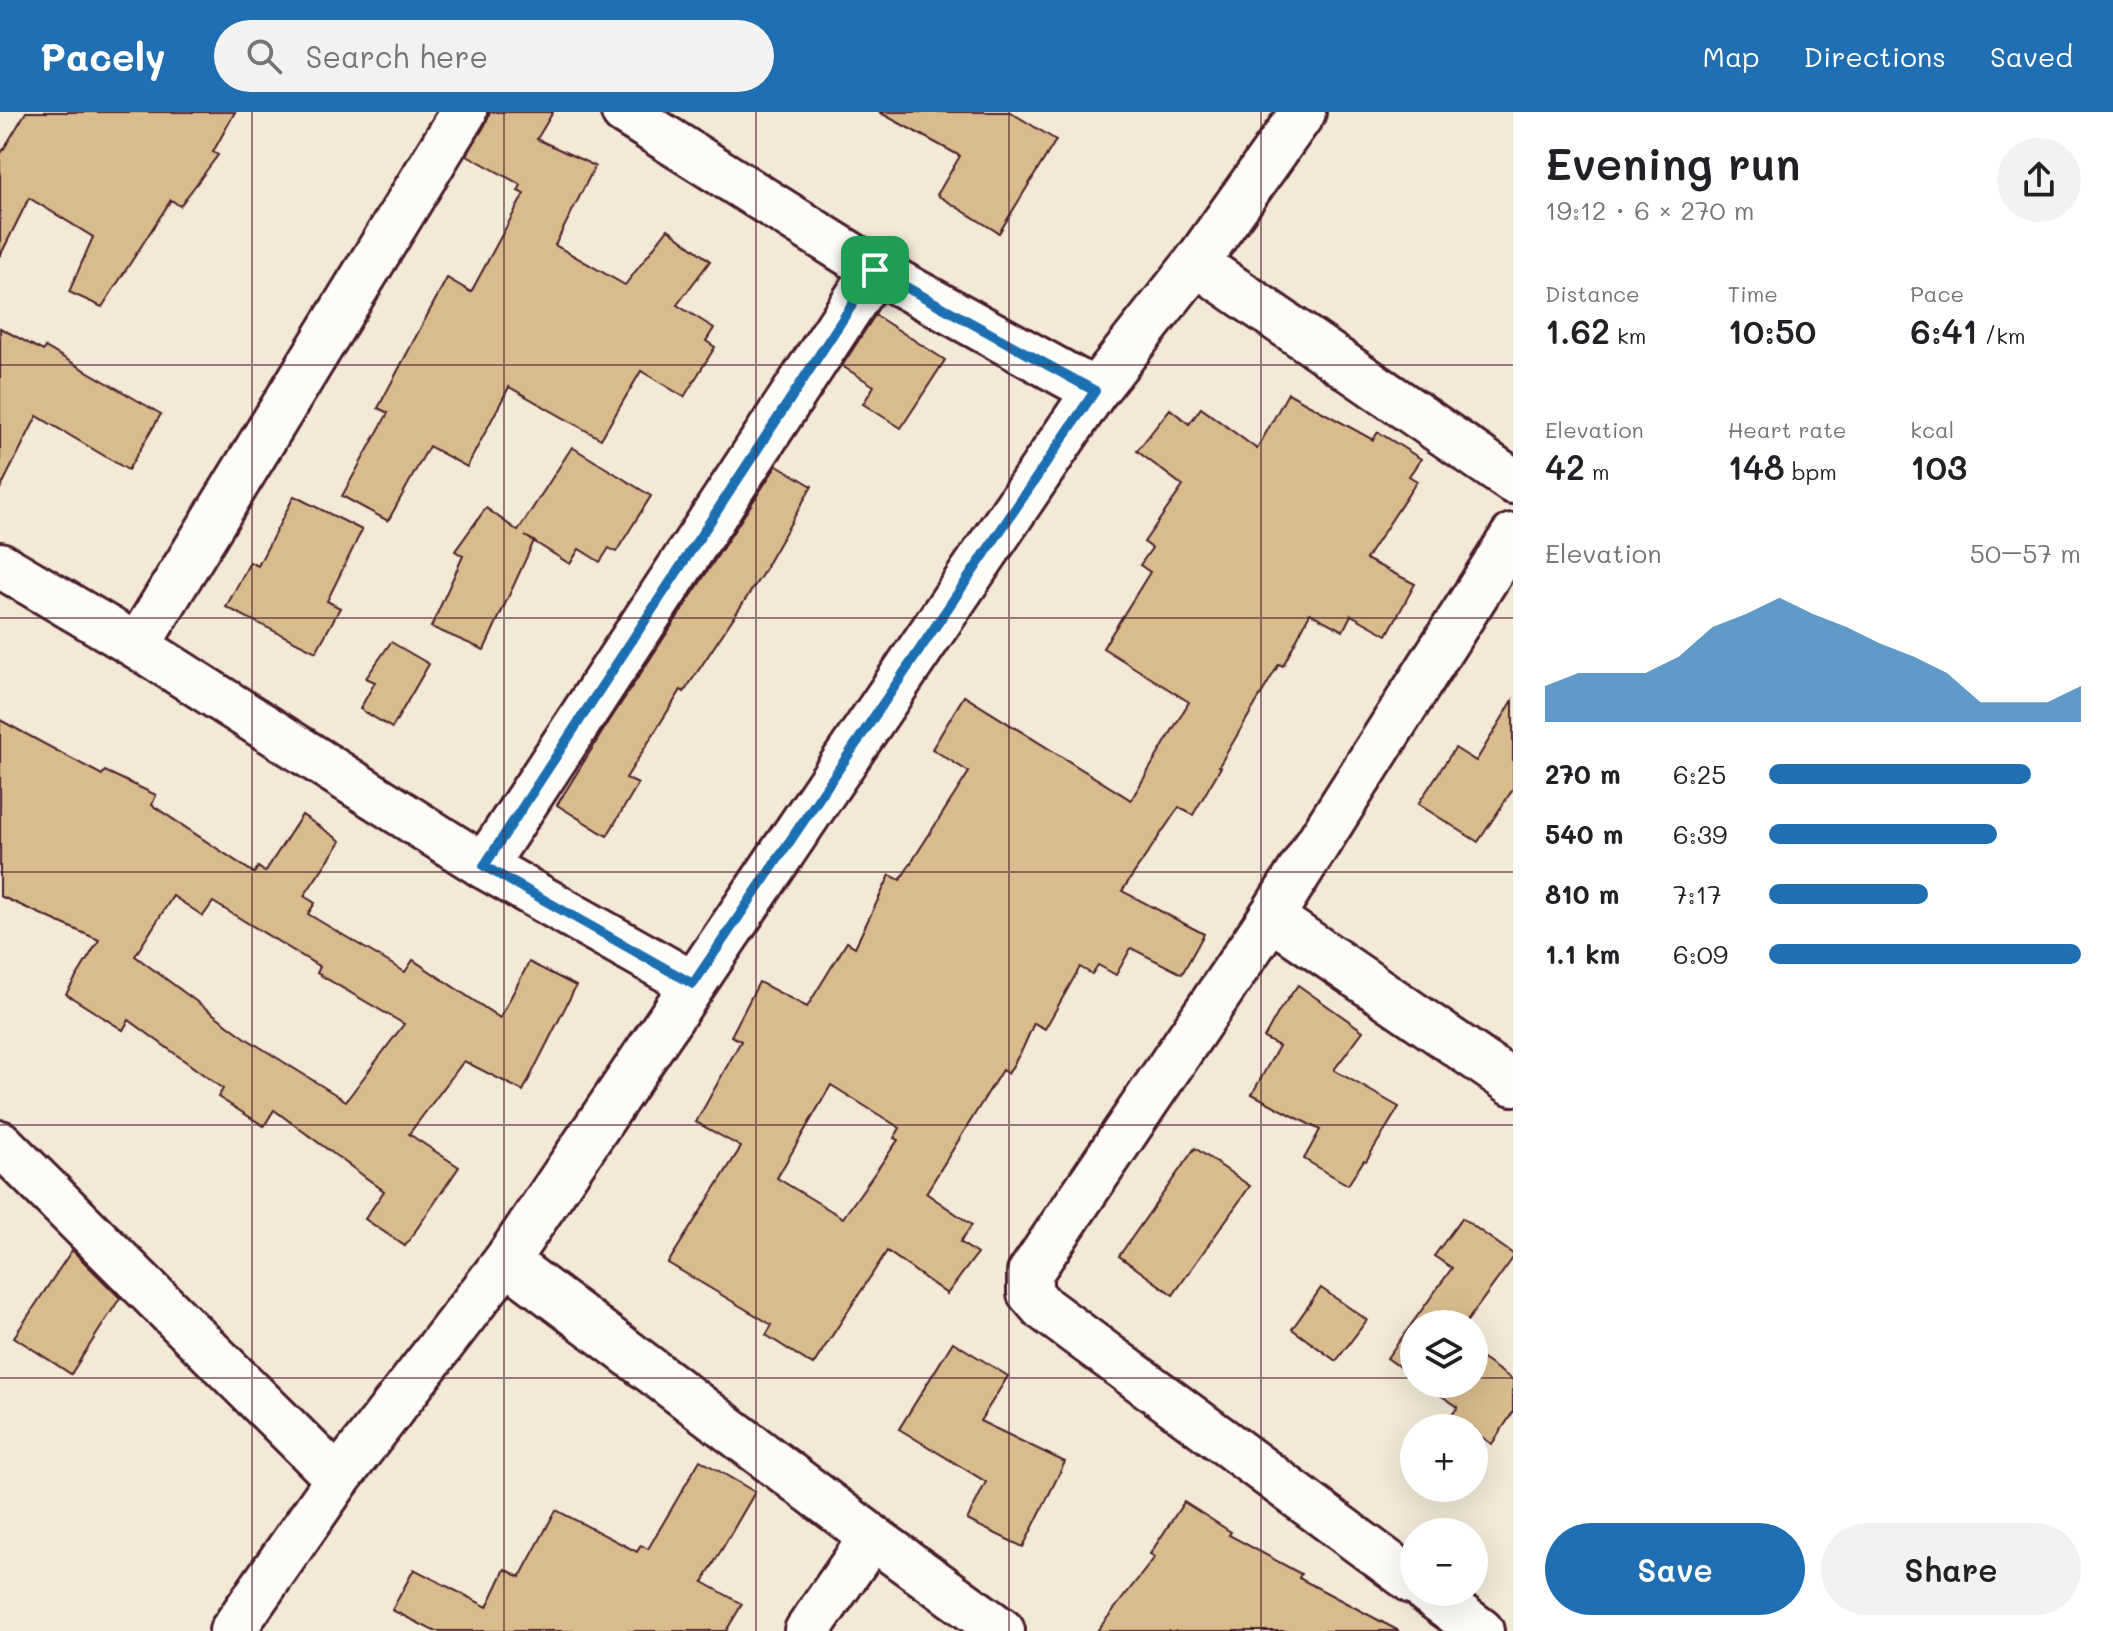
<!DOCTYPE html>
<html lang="en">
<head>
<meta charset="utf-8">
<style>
  :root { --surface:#fff; --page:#f2f2f2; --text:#202124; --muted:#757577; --accent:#1f6fb2 }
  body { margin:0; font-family:Mali,sans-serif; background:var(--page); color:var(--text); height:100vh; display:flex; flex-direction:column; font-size:30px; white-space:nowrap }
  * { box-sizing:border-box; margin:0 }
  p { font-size:26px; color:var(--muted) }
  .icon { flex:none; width:44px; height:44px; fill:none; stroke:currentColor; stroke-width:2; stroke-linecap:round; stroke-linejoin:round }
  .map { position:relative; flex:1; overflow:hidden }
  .panel { display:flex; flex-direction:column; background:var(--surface); width:600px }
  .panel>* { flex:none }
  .tools { position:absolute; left:1400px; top:1198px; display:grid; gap:16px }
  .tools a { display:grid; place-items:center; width:88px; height:88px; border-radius:50%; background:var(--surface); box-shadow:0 8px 32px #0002; font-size:40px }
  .pin { position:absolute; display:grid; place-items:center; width:68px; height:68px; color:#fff; margin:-34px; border-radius:16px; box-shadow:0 4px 12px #0006 }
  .round { display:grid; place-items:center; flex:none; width:84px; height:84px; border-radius:42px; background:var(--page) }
  .headline { display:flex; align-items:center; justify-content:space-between; height:136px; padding:0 32px }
  h1 { font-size:44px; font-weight:600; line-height:60px }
  .metrics { display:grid; grid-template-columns:repeat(3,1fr); gap:12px; height:136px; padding:8px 32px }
  .metrics div { display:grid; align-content:center }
  .metrics b { font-size:34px; font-weight:600 }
  .metrics small { font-size:22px; font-weight:400 }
  .metrics p { font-size:22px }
  .chart { height:224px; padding:16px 32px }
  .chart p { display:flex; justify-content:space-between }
  .chart svg { width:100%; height:144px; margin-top:8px; fill:var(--accent); opacity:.7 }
  .primary-button { display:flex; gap:16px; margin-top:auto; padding:16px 32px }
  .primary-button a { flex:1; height:92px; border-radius:48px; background:var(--accent); color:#fff; font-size:32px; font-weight:600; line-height:92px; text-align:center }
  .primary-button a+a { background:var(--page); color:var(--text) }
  ul { padding:0 32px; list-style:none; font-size:26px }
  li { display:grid; grid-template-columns:128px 96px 1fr; align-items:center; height:60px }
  li i { height:20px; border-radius:10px; background:var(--accent) }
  header { display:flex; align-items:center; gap:48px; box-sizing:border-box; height:112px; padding:0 40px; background:var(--accent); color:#fff }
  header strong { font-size:38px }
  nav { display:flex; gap:44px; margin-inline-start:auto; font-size:28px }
  .search { width:560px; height:72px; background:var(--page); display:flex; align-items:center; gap:20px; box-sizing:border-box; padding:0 28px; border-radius:44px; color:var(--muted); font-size:30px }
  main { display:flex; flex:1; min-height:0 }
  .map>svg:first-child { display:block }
  .building { fill:#d8bc8d; stroke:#4a1f2b; stroke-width:2; fill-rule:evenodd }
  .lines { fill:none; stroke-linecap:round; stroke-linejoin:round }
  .minor-casing { stroke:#4a1f2b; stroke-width:50 }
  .minor { stroke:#fdfcf7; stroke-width:44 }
  .route-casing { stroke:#fff; stroke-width:16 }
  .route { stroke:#1f6fb2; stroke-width:10 }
  .grid { fill:none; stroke:#4a1f2b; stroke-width:2; stroke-opacity:0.55 }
</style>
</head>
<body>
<header>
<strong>Pacely</strong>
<div class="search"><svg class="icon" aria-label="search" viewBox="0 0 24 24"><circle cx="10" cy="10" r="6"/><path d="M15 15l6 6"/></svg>Search here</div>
<nav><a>Map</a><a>Directions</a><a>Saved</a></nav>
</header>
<main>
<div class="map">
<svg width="1513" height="1519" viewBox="0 0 1513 1519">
  <rect width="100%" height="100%" fill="#f2e9d7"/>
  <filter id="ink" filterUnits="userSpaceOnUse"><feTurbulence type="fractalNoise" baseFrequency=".0125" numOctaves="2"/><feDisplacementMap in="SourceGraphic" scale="16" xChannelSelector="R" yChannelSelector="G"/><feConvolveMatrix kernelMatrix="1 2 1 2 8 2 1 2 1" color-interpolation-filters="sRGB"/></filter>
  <g filter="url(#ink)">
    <g class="building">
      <polygon points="26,0 235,0 213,40 218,43 180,94 171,88 102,195 69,180 93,125 29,86 0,144 0,43"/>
      <polygon points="490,0 553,0 537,27 595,54 555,133 625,173 668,117 710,149 677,193 714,216 706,229 715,235 684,285 641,259 601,327 509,275 467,355 429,334 388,409 342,384 388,301 378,296 447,166 471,180 524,82 518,79 521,73 467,43 485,13"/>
      <polygon points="879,0 1010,0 1056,28 999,121 937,83 960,44"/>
      <polygon points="875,203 945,248 901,316 863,292 874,274 842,254"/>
      <polygon points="0,216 43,239 45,235 161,302 128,358 37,304 0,377"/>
      <path d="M1288,281L1373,328L1378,320L1421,347L1409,364L1417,369L1366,447L1415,472L1387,523L1351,503L1343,519L1310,501L1283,554L1279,552L1219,654L1221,655L1193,703L1179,695L1122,779L1204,822L1182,862L1131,836L1116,863L1098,853L1092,862L1080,855L1045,917L1034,911L1023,936L1008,962L1002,958L926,1081L972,1113L960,1130L977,1142L947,1182L887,1139L813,1253L766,1223L772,1213L668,1151L741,1035L696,1010L741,929L731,924L759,870L807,895L847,830L855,835L890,763L900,768L969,660L932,637L964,584L1131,688L1189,590L1103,536L1150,460L1140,453L1152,436L1144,430L1183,374L1137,339L1170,297L1189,312L1201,296L1257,337ZM831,973L900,1016L894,1026L898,1028L843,1106L777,1066Z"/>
      <polygon points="572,335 651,384 616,440 609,436 600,450 579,437 570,452 525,424 534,429 484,538 431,515 463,444 455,439 486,396 518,419"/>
      <polygon points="777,353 812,374 766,454 767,455 684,580 681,578 626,666 638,672 607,724 557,693 601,622"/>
      <polygon points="294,384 362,418 327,489 340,496 316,540 226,495 250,450 258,454"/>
      <polygon points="391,530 429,552 392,616 360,597 375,570 366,566"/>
      <polygon points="1513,588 1513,677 1478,730 1418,692 1455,636 1476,649"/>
      <path d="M0,608L102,663L105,659L156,683L152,693L254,761L258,755L265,760L302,703L341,729L304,784L315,791L308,802L405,860L413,848L500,906L529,850L576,874L523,979L464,949L409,1022L459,1055L405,1134L365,1107L384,1079L274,998L264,1014L218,985L223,977L129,908L123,918L66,882L99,828L0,784ZM173,784L203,804L213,790L320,855L317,861L404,912L346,989L247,927L135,844Z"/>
      <polygon points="1298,873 1363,919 1334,958 1399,995 1366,1049 1364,1048 1348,1073 1304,1047 1320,1018 1252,982 1279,934 1264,926 1279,899"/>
      <polygon points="1195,1036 1250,1074 1173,1183 1119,1144"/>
      <polygon points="1462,1106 1513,1142 1513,1146 1465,1212 1414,1212 1414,1265 1387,1246 1452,1156 1434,1144"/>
      <polygon points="72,1138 120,1186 71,1262 14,1225"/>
      <polygon points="1321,1176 1367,1208 1336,1249 1292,1217"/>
      <polygon points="953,1230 1008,1264 980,1309 1065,1350 1023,1435 967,1408 986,1370 899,1317"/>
      <polygon points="1474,1241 1513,1268 1513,1300 1492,1332 1474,1320 1474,1316 1469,1316 1451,1304 1458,1295 1424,1272 1474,1272"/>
      <polygon points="700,1348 755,1380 703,1470 742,1492 726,1519 434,1519 392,1498 414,1457 487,1495 505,1457 520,1465 556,1398 637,1440 641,1433 648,1437"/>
      <polygon points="1184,1390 1231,1420 1229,1423 1301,1462 1299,1466 1399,1519 1097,1519 1155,1445 1150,1442"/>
    </g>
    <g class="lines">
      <defs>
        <g id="minor">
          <polyline points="624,0 875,158 1095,279"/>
          <polyline points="1196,151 1513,369"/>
          <polyline points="0,453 137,534 484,754 693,872"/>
          <polyline points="137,534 464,0"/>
          <polyline points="484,754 875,158"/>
          <polyline points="1271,805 1513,971"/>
          <polyline points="0,1031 338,1367"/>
          <polyline points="506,1149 872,1425 1002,1519"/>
          <polyline points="1414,1470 1043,1196 1030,1181 1030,1161 1271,805 1513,424"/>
          <polyline points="1428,1480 1481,1519"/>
          <polyline points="232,1519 338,1367 506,1149 1095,279 1196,151 1303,0"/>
          <polyline points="807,1519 872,1425"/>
        </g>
      </defs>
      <use href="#minor" class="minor-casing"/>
      <use href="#minor" class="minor"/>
    </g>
  </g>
  <g class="lines" filter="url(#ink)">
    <defs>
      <polygon id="route" points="875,158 1095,279 693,872 484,754"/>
    </defs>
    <use href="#route" class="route-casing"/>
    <use href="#route" class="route"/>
  </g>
  <path class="grid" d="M252,0V1519M504,0V1519M756,0V1519M1009,0V1519M1261,0V1519M0,253H1513M0,506H1513M0,760H1513M0,1013H1513M0,1266H1414M1474,1266H1513"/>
</svg>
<div class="tools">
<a><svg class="icon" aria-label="layers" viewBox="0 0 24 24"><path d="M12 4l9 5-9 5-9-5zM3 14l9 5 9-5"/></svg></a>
<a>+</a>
<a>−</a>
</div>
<div class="pin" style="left:875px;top:158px;background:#1e9e55"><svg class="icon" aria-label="arrive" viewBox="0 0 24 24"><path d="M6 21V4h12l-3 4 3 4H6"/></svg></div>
</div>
<section class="panel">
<div class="headline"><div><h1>Evening run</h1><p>19:12 · 6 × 270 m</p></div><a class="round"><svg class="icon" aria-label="share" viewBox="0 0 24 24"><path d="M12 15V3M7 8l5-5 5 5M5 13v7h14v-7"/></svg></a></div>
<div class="metrics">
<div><p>Distance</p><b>1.62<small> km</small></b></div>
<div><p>Time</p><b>10:50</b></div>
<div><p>Pace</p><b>6:41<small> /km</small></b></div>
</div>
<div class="metrics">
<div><p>Elevation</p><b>42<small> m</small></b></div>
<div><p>Heart rate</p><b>148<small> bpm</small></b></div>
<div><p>kcal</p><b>103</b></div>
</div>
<div class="chart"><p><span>Elevation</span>50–57 m</p>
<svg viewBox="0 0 160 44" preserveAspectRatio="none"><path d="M0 44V33L10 29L20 29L30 29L40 24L50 15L60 11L70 6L80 11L90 15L100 20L110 24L120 29L130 38L140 38L150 38L160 33V44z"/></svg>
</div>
<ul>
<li><b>270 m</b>6:25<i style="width:84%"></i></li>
<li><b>540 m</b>6:39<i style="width:73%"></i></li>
<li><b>810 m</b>7:17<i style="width:51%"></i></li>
<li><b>1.1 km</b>6:09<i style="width:100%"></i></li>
</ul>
<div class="primary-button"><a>Save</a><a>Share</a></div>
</section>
</main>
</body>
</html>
